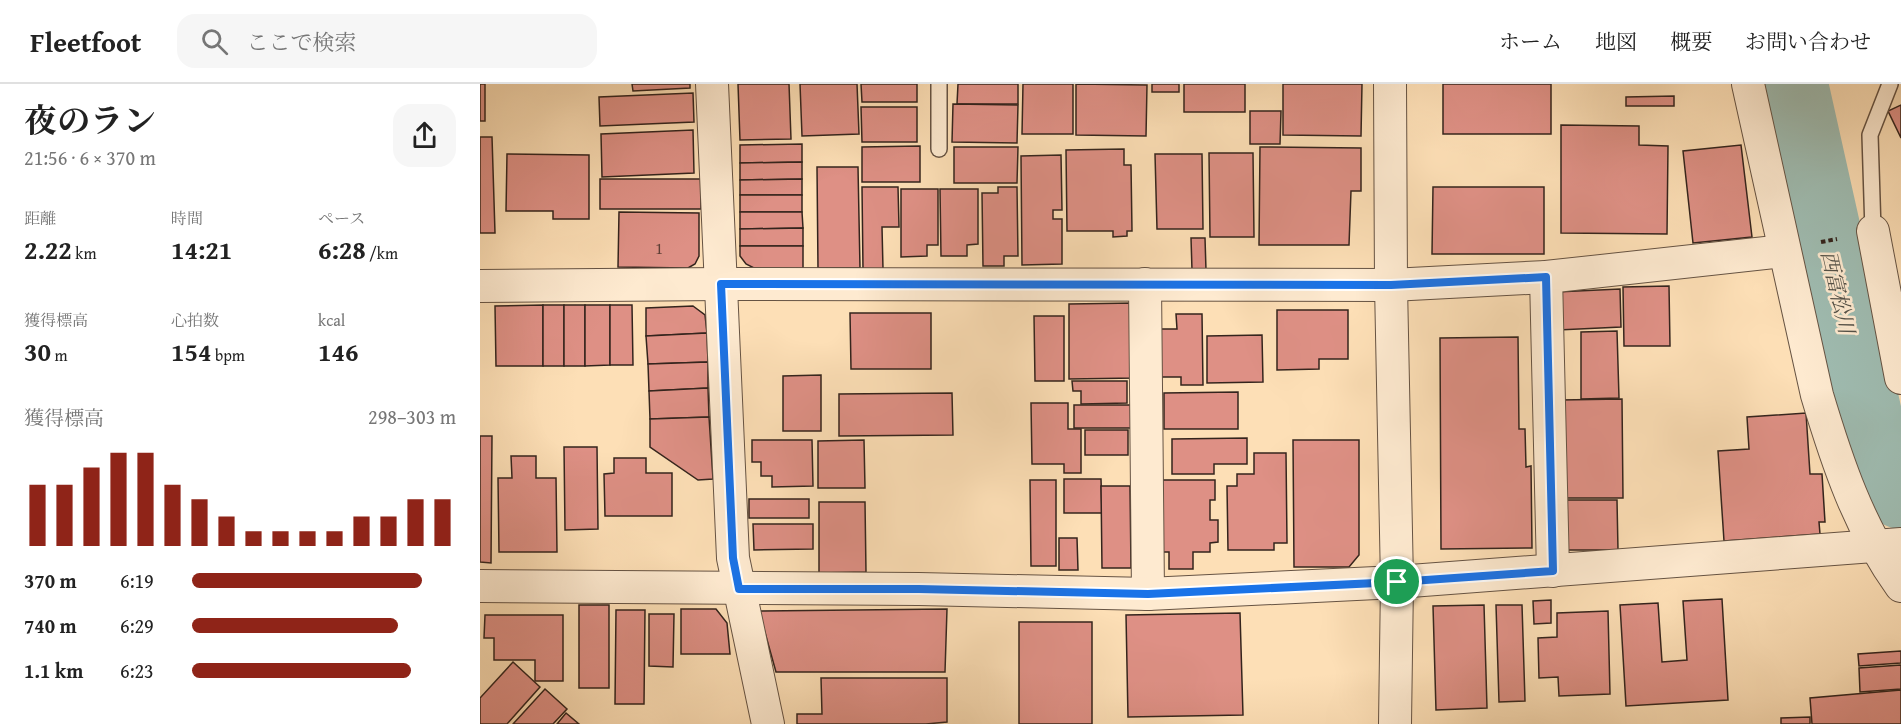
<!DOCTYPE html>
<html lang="ja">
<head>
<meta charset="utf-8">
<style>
  :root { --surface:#fff; --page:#f6f6f6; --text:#222; --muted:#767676; --line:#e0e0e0; --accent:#8f2418 }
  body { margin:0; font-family:"Gentium Book Plus","Noto Serif JP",serif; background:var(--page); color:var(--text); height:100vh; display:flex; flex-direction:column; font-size:22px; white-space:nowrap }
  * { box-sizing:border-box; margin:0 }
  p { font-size:20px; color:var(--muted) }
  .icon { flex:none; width:33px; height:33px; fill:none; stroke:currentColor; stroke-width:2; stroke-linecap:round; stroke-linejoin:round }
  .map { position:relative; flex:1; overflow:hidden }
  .sheet { display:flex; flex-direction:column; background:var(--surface); width:480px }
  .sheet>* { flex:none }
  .pin { position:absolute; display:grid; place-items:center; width:51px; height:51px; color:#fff; margin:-26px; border:3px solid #fff; border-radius:50%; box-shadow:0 2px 6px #0007 }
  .round { display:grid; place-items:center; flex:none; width:63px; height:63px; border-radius:18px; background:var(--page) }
  .headline { display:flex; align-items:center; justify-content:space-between; height:102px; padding:0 24px }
  h1 { font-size:33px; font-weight:700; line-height:45px }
  .stats { display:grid; grid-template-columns:repeat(3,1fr); gap:9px; height:102px; padding:6px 24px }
  .stats div { display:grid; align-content:center }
  .stats b { font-size:26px; font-weight:700 }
  .stats small { font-size:16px; font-weight:400 }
  .stats p { font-size:16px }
  .chart { height:168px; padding:12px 24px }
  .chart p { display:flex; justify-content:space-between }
  .chart svg { width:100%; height:108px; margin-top:6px; stroke:var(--accent); stroke-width:6 }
  ul { padding:0 24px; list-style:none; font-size:20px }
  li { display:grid; grid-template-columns:96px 72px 1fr; align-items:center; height:45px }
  li i { height:15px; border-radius:8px; background:var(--accent) }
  header { display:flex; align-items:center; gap:36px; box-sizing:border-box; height:84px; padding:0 30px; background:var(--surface); border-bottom:2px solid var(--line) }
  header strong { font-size:28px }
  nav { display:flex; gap:33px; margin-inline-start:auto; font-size:21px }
  .search { width:420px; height:54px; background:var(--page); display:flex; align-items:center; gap:15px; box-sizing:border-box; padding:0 21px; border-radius:18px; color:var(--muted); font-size:22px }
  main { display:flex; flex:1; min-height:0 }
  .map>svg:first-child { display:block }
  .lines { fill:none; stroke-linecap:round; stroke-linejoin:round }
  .river { stroke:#9fbcb1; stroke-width:72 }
  .building { fill:#de9085; stroke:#34241d; stroke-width:1.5 }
  .service-casing { stroke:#665343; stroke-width:18 }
  .minor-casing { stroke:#665343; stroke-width:34 }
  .path { stroke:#34241d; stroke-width:4; stroke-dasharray:4.5 3; stroke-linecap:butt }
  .service { stroke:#feead0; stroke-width:15 }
  .minor { stroke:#feead0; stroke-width:32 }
  .route-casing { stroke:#fff; stroke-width:12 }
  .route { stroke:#1a73e8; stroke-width:8 }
  .labels { text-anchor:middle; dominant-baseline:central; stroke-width:5; stroke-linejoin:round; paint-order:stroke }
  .number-label { font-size:16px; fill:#5e3f37 }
  .water-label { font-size:21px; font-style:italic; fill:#545249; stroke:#feead0 }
</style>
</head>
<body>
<header>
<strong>Fleetfoot</strong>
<div class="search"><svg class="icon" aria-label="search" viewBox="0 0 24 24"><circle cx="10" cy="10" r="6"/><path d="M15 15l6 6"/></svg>ここで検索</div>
<nav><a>ホーム</a><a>地図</a><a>概要</a><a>お問い合わせ</a></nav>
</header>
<main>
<section class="sheet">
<div class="headline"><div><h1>夜のラン</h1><p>21:56 · 6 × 370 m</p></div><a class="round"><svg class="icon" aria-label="share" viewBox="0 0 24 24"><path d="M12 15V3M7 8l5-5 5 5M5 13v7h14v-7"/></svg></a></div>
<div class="stats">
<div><p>距離</p><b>2.22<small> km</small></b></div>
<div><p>時間</p><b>14:21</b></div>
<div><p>ペース</p><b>6:28<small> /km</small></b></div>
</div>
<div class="stats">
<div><p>獲得標高</p><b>30<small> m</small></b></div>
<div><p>心拍数</p><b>154<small> bpm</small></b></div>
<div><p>kcal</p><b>146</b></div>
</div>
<div class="chart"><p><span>獲得標高</span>298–303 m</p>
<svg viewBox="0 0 160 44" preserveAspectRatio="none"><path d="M5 44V19M15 44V19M25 44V12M35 44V6M45 44V6M55 44V19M65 44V25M75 44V32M85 44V38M95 44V38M105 44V38M115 44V38M125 44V32M135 44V32M145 44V25M155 44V25"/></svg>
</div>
<ul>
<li><b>370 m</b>6:19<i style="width:87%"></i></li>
<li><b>740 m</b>6:29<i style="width:78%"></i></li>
<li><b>1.1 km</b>6:23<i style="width:83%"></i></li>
</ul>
</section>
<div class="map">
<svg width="1421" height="640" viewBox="0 0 1421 640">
  <rect width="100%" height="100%" fill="#fddfb6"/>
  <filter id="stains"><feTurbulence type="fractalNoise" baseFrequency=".00333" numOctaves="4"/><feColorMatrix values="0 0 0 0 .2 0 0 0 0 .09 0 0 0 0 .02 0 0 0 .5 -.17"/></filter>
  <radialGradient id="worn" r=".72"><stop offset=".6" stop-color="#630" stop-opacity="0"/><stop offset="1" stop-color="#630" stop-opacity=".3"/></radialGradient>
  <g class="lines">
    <polyline class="river" points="1312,0 1391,353 1421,409"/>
  </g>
  <g class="building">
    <rect x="0" y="0" width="5" height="37"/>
    <polygon points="152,0 210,0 210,4 153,7"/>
    <polygon points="258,0 309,0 311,55 260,56"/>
    <polygon points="320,0 377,0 379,50 322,52"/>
    <polygon points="381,0 437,0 437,18 382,18"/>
    <polygon points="478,0 538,0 538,20 477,20"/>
    <polygon points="543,0 593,0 593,50 542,50"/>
    <polygon points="596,0 667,1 666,52 596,51"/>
    <rect x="672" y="0" width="27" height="8"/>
    <rect x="704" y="0" width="61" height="28"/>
    <polygon points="803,0 882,0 881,52 803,51"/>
    <rect x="963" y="0" width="108" height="50"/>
    <polygon points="213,9 214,38 120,42 119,13"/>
    <polygon points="1194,12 1194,22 1146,22 1146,13"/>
    <polygon points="473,20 538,21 537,59 472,58"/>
    <polygon points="1421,21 1421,54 1408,27"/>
    <polygon points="381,23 437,23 437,58 382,58"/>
    <polygon points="770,27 801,27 800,60 770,60"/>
    <polygon points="1081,41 1159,42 1159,61 1188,62 1187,150 1081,149"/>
    <polygon points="213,46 214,89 122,93 121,50"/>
    <polygon points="0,53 12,53 15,149 0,149"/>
    <polygon points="322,60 322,78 260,79 260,61"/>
    <polygon points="1261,61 1272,153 1213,159 1203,67"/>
    <polygon points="440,62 440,98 382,98 382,63"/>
    <polygon points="474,63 538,63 537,99 474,99"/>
    <polygon points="780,63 881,64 881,107 871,107 869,161 779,161"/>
    <polygon points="644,65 644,81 651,81 652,147 647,147 647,152 633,153 633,147 587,147 586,66"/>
    <polygon points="729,69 773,69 774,153 730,153"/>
    <polygon points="27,70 109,71 109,135 73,135 73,127 26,127"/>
    <polygon points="675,70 722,70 723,145 677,145"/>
    <polygon points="581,71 582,126 573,126 573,135 582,135 582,180 542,181 541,72"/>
    <polygon points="322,78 322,95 260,96 260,79"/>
    <polygon points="337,83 378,83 380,184 338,184"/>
    <rect x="120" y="95" width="101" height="30"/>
    <polygon points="322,95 322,111 260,111 260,96"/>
    <polygon points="382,103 418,103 419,143 402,143 403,185 383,185"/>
    <polygon points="518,103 537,103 538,172 524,172 524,182 503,182 502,109 518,109"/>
    <polygon points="953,103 1064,103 1064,170 952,170"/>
    <polygon points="421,105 458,105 458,161 447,161 447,172 421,173"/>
    <polygon points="460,105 498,105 498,160 487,161 487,172 461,172"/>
    <rect x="260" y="111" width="62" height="17"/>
    <polygon points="139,128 219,129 219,172 215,180 208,184 138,183"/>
    <polygon points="260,128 322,128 323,144 260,145"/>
    <polygon points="323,144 323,162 260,162 260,145"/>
    <polygon points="711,154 725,154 726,186 712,186"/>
    <polygon points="260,162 323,162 323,186 278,186 266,180 260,172"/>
    <polygon points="1189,202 1190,262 1144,262 1143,203"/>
    <polygon points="1140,205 1141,243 1078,246 1076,208"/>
    <polygon points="655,219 656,294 589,295 589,220"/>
    <polygon points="63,221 63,282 16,282 15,222"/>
    <rect x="63" y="221" width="21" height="61"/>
    <rect x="84" y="221" width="21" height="61"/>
    <polygon points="105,221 130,221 130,281 105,282"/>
    <polygon points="130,221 152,221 153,281 130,281"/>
    <polygon points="213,222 225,231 227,249 166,252 166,224"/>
    <polygon points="797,226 868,226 868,275 839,275 839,285 797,286"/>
    <polygon points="370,229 451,229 451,285 371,285"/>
    <polygon points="696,230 722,230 723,301 701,301 701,293 681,293 681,245 697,245"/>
    <polygon points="554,232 584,232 584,297 555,297"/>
    <polygon points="1137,247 1139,314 1101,315 1101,248"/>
    <polygon points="227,249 228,278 168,280 166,252"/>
    <polygon points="782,251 783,298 727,299 727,252"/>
    <polygon points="1038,253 1039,345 1045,345 1046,383 1051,382 1052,464 961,465 960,254"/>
    <polygon points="228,278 228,304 169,307 168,280"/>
    <polygon points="341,291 341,347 303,347 303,292"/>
    <polygon points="592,297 647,297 647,319 601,320 601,307 593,307"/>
    <polygon points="228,304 229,333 170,335 169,307"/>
    <polygon points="758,308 758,345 684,345 684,309"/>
    <polygon points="472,309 473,351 359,352 359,310"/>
    <polygon points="1142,315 1143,414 1081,414 1080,316"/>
    <polygon points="551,319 588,319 588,345 601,345 601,389 584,389 584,380 552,380"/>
    <rect x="594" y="321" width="61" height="23"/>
    <polygon points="1326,329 1330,390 1342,390 1345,438 1339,438 1340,450 1244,457 1238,367 1269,365 1267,333"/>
    <polygon points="229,333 233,395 218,396 170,363 170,335"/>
    <rect x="605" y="346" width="43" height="25"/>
    <polygon points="0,352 12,352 11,479 0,478"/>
    <polygon points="767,354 767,380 734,380 734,390 692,390 692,355"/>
    <polygon points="272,356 332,356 333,402 292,403 292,392 281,392 281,378 272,378"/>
    <polygon points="384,356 385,404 338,404 338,357"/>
    <polygon points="813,356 879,356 879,471 869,483 814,483"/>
    <polygon points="84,363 117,363 118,445 85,446"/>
    <polygon points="774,369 806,369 807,459 794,459 794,466 748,466 747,402 757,402 757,390 774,390"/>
    <polygon points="31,372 56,372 56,394 76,394 77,468 19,468 18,394 32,394"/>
    <polygon points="134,374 166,374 166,389 192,389 192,432 125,432 124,390 134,389"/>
    <polygon points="584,395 621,395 622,429 584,429"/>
    <polygon points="550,396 576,396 576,482 551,482"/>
    <polygon points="681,396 735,396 735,416 730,416 730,436 738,436 738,458 730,459 730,468 713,468 713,485 689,485 689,468 682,468"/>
    <polygon points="621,402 650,402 651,484 622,484"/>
    <rect x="269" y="415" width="60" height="19"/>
    <polygon points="1082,416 1137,416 1138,466 1083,466"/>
    <polygon points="339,418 385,418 386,488 339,489"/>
    <polygon points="273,440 333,440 333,465 274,466"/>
    <polygon points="579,454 597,454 598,486 579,486"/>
    <polygon points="1242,515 1248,616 1146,622 1140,521 1178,519 1182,578 1207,576 1203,517"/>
    <polygon points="1071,516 1071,539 1054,540 1053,517"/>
    <rect x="99" y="521" width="30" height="83"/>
    <polygon points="1004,521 1007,624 956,626 953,522"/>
    <polygon points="1016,521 1042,521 1045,617 1019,618"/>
    <polygon points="201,525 236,525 247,539 250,570 201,570"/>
    <polygon points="467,525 465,588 296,588 279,527"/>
    <polygon points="136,526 165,526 164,620 135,620"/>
    <polygon points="1128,527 1130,610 1079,612 1078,593 1059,594 1058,554 1077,553 1077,529"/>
    <polygon points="760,529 763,631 648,633 646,531"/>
    <polygon points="169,530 194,530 193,583 169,582"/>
    <polygon points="5,531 83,531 83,597 55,597 55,576 14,576 14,554 4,554"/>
    <rect x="539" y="538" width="73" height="102"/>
    <polygon points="1421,567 1421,579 1379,582 1378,570"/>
    <polygon points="33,578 60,603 27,640 0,640 0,614"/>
    <polygon points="1421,581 1421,605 1380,608 1379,584"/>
    <polygon points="341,594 467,594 467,638 446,640 317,640 317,630 342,630"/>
    <polygon points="65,605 87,625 73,640 33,640"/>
    <polygon points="1421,606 1421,640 1332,640 1330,614"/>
    <polygon points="86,629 99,640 77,640"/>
    <polygon points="1330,633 1330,640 1301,640 1301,634"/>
  </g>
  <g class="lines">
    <defs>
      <g id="service">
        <polyline points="459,0 459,65"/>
        <polyline points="1393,147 1390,51 1410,0"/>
      </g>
      <g id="minor">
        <polyline points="232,0 253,474 288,640"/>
        <polyline points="910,0 911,201 917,498 915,640"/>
        <path d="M1268,0L1337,311C1357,378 1379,444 1421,502"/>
        <polyline points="1393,147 1421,294"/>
        <polyline points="1066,193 1073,487"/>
        <polyline points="665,200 668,510"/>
        <polyline points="0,202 241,200 911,201 1066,193 1304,167"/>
        <polyline points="0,502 439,505 668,510 917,498 1421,460"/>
      </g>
    </defs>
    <use href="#service" class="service-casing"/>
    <use href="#minor" class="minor-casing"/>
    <polyline class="path" points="1341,158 1357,155"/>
    <use href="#service" class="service"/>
    <use href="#minor" class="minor"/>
  </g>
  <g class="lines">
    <defs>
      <polygon id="route" points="1066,193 1073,487 917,498 668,510 439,505 259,505 253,474 241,200 911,201"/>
    </defs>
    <use href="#route" class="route-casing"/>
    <use href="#route" class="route"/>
  </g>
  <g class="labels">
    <g class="number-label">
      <text x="179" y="164">1</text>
    </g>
    <g class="water-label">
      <text transform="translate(1358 208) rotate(77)">西富松川</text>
    </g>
  </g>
  <rect width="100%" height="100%" filter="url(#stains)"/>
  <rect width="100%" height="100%" fill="url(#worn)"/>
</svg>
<div class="pin" style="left:917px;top:498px;background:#1e9e55"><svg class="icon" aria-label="arrive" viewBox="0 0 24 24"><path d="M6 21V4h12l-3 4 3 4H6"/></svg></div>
</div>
</main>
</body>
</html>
